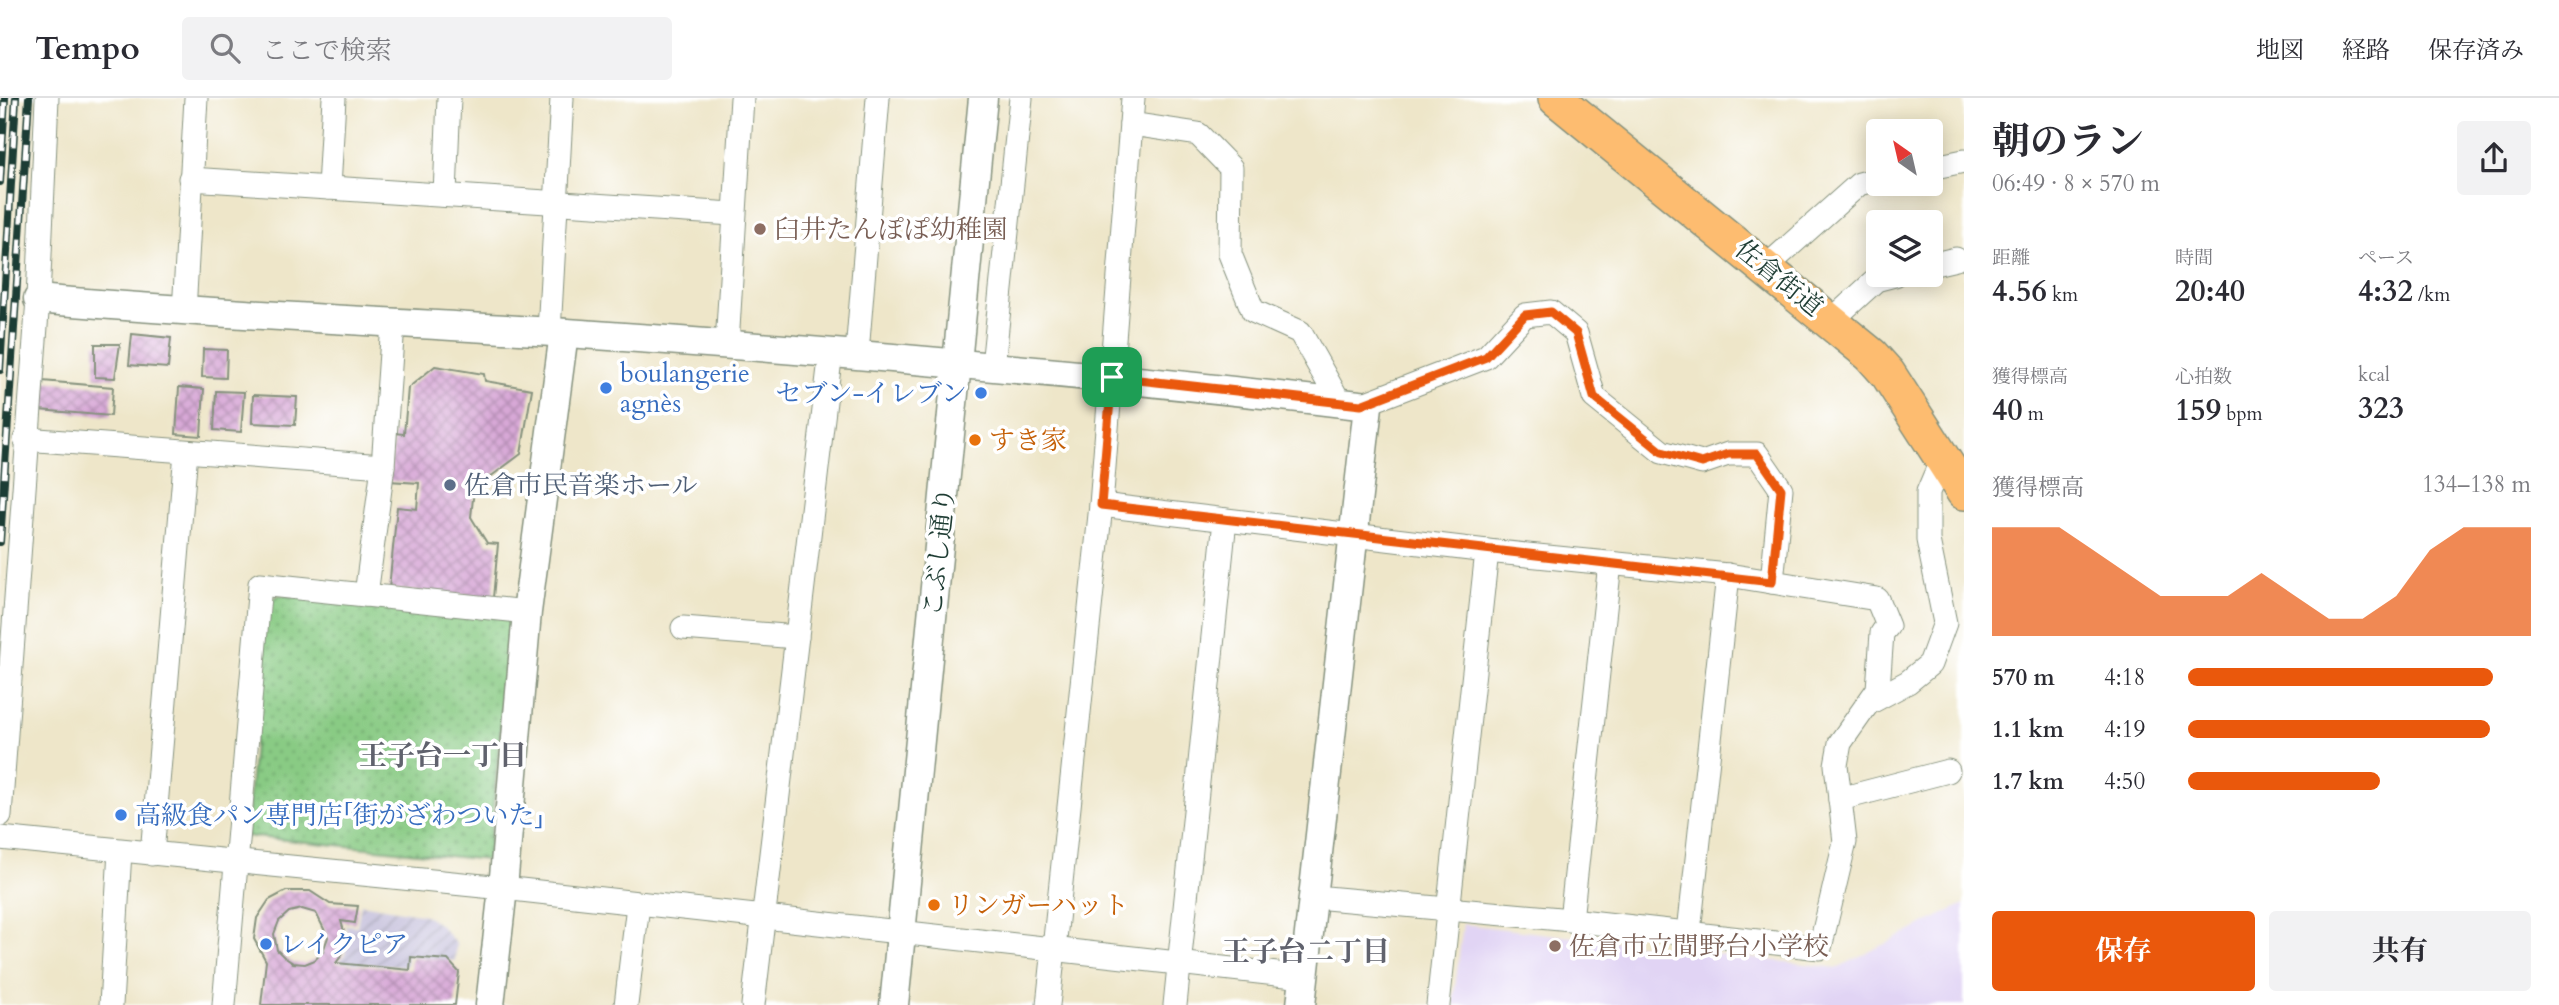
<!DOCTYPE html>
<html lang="ja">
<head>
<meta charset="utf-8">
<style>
  :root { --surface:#fff; --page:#f2f2f3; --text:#2b2b33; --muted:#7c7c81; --line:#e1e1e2; --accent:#ea580c }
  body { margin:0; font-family:Cardo,"Noto Serif JP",serif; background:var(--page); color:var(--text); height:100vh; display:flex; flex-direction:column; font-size:26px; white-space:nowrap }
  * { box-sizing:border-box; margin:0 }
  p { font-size:23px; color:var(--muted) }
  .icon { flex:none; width:38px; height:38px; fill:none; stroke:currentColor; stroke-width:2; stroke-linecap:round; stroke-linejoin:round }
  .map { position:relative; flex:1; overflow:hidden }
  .details { display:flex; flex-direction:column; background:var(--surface); width:595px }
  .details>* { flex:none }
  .needle { width:46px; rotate:326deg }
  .tools { position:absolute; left:1866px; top:21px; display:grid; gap:14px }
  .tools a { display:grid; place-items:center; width:77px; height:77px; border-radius:7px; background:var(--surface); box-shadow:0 4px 18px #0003; font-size:35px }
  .pin { position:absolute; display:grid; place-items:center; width:60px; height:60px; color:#fff; margin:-30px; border-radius:14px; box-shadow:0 4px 10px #0006 }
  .round { display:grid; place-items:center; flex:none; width:74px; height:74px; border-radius:7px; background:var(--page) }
  .head { display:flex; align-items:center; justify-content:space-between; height:119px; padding:0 28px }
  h1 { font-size:38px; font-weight:700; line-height:52px }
  .metrics { display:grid; grid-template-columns:repeat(3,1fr); gap:10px; height:119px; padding:7px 28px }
  .metrics div { display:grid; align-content:center }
  .metrics b { font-size:30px; font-weight:700 }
  .metrics small { font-size:19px; font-weight:400 }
  .metrics p { font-size:19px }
  .chart { height:196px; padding:14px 28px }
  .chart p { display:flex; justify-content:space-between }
  .chart svg { width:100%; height:126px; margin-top:7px; fill:var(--accent); opacity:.7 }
  .cta { display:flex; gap:14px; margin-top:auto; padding:14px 28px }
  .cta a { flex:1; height:80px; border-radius:7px; background:var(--accent); color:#fff; font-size:28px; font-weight:700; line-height:80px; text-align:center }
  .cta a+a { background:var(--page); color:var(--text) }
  ul { padding:0 28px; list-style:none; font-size:23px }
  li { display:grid; grid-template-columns:112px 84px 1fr; align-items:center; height:52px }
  li i { height:18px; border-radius:9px; background:var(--accent) }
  header { display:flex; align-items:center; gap:42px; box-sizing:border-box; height:98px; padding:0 35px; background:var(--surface); border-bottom:2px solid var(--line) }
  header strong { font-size:33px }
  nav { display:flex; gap:38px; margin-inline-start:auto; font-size:24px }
  .search { width:490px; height:63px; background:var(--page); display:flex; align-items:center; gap:18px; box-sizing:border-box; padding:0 24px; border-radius:7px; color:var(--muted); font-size:26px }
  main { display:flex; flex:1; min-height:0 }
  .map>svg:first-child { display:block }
  .built { fill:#e1d4f4 }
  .industrial { fill:url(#industrial-furrows) }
  .park { fill:url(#park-dots); stroke:#54845c; stroke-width:2 }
  .building { fill:url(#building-cross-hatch); fill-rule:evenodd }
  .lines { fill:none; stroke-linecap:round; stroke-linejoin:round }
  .minor-casing { stroke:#86927e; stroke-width:25 }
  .tertiary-casing { stroke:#86927e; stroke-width:31 }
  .primary-casing { stroke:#86927e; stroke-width:38 }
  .minor { stroke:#fff; stroke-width:23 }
  .tertiary { stroke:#fff; stroke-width:28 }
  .primary { stroke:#fdbc6f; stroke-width:35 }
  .rail-casing { stroke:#1f3d34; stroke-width:8 }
  .rail { stroke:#fff; stroke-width:5; stroke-dasharray:16; stroke-linecap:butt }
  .route-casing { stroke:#fff; stroke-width:14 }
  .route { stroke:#ea580c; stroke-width:9 }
  .education-dot { fill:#8d6e63; stroke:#fff; stroke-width:2.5 }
  .shop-dot { fill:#3f7fe0; stroke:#fff; stroke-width:2.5 }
  .food-dot { fill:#e8710a; stroke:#fff; stroke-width:2.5 }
  .service-dot { fill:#5c6f8a; stroke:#fff; stroke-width:2.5 }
  .labels { text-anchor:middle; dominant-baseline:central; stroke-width:7; stroke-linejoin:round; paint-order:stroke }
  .education-label { font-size:26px; fill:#785e54; stroke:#fff; text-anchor:start }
  .street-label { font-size:26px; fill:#1f3d34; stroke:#fff }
  .shop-label { font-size:26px; fill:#366cbe; stroke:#fff; text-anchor:start }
  .food-label { font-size:26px; fill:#c56008; stroke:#fff; text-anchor:start }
  .service-label { font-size:26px; fill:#4e5e75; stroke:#fff; text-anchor:start }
  .neighbourhood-label { font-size:28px; font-weight:bold; fill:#60626d; stroke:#fff }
</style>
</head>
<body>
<header>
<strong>Tempo</strong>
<div class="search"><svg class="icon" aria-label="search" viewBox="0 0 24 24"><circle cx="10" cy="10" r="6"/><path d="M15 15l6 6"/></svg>ここで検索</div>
<nav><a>地図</a><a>経路</a><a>保存済み</a></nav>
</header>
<main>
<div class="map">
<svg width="1964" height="907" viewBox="0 0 1964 907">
  <defs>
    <pattern id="industrial-furrows" width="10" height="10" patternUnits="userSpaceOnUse" patternTransform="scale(1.75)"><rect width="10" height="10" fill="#c5c0db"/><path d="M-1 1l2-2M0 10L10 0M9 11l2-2" fill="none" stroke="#9f9db2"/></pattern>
    <pattern id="park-dots" width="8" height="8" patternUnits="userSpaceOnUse" patternTransform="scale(1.75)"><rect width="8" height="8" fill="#89cb84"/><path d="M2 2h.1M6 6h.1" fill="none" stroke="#6fa66d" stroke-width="1.8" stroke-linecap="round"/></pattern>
    <pattern id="building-cross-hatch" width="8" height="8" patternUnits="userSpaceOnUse" patternTransform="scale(1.75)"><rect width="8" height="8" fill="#d8a8d7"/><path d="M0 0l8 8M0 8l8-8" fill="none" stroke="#af8aaf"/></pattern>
  </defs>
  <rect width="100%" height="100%" fill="#fff"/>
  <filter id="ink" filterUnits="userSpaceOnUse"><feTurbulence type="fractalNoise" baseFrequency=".0143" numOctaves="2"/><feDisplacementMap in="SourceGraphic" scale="14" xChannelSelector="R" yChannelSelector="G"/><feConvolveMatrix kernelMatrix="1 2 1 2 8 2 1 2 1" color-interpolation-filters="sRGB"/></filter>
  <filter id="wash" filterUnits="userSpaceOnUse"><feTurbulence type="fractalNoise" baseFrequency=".00686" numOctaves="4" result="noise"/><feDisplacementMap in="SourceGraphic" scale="28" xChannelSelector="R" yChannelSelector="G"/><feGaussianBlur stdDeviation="1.57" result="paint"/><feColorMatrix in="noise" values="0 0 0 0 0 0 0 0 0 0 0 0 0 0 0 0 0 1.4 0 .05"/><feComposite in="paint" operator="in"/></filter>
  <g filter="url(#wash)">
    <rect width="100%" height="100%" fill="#eee6c9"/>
    <polygon class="built" points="1964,806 1964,907 1453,907 1463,826 1837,870"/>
    <polygon class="industrial" points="361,806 425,817 440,827 456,846 455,863 407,857 406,869 339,864 345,856 348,836 345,827 357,828"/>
    <polygon class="park" points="279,497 511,519 488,762 246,738 266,507"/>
    <g id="blocks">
      <g class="building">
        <polygon points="132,236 171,240 168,270 129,267"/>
        <polygon points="95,246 120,246 115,280 95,279"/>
        <polygon points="203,251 227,252 226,280 202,279"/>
        <polygon points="435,268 484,276 485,283 532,291 521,356 474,391 471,419 487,445 498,446 493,500 389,491 397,409 417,411 419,385 389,383 394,335 404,336 408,290"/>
        <polygon points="42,283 113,289 111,318 39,312"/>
        <polygon points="179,289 204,291 201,338 176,336"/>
        <polygon points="216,293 244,294 241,334 214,332"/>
        <polygon points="253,297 297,299 295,327 252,325"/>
        <path d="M286,793H310L330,806L358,808L355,825L341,823L346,840L342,857L336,865L410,872L411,859L448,862L459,874L455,907H261L266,863L254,841L257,820L269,802ZM302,811L316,815L328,839L323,853L315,862L305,866L293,865L284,859L277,852L274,836L279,823L289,814Z"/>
      </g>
    </g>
  </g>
  <g filter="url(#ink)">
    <use href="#blocks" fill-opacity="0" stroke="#86927e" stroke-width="2"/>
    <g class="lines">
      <defs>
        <g id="minor">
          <polyline points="1131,26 1198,36 1231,70 1230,156 1253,213 1300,234 1340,305"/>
          <polyline points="1930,70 1964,63"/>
          <polyline points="190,81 733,116"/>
          <polyline points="329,90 334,0"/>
          <polyline points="445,96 449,0"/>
          <polyline points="1930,167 1956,161"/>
          <polyline points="1766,169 1859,86 1878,81"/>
          <polyline points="184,214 196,0"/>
          <polyline points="1831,223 1876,182 1895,177"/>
          <polyline points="549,234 562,0"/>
          <polyline points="727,247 742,0"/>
          <polyline points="857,255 878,0"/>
          <polyline points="993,268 1021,0"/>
          <polyline points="1361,307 1486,259 1525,217 1551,214 1576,235 1594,299 1662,354 1702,365 1728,356 1757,356 1781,391 1772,484"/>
          <polyline points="25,341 383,368"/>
          <polyline points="1101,407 1487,453 1728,477 1877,501 1888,528 1882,535 1878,591 1840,645 1836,667 1845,744 1820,850 1571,822 1315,799"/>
          <polyline points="366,497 383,368 393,226"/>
          <polyline points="683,530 797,539"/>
          <polyline points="1869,605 1908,584 1930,566 1945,525 1928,442 1928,394 1942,361"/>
          <polyline points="1840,701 1948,673"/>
          <polyline points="0,717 38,201 47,0"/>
          <polyline points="0,740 503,790 1304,879"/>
          <polyline points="152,756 186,354"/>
          <polyline points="1571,822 1610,465"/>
          <polyline points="1689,834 1728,477"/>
          <polyline points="111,907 120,753"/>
          <polyline points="224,907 260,486 527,514"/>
          <polyline points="626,907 638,807"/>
          <polyline points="753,907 831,253"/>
          <polyline points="1048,907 1101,407 1133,0"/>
          <polyline points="1175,907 1225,422"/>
          <polyline points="1438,907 1487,453"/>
        </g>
        <g id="tertiary">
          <path d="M38,201C214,217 390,223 567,235C834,253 1102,277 1368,308L1301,907"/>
          <polyline points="490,907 503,790 527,514 564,235"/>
          <polyline points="894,907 983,0"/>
        </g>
        <polyline id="primary" points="1556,0 1871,257 1888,276 1964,394"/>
      </defs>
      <use href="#minor" class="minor-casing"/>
      <use href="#tertiary" class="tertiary-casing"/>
      <use href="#primary" class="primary-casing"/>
      <use href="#minor" class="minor"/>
      <use href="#tertiary" class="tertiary"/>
      <use href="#primary" class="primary"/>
      <defs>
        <g id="rail">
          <polyline points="0,84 5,0"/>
          <polyline points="0,272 16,0"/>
          <polyline points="0,444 29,0"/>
        </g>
      </defs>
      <use href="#rail" class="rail-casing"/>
      <use href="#rail" class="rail"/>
    </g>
  </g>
  <g class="lines" filter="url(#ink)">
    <defs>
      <polygon id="route" points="1551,214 1576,235 1594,299 1662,354 1702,365 1728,356 1757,356 1781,391 1772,484 1101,407 1112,279 1361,307 1486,259 1525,217"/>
    </defs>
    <use href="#route" class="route-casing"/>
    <use href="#route" class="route"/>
  </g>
  <g class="education-dot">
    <circle cx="760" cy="131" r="7"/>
    <circle cx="1555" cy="848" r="7"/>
  </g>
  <g class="shop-dot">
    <circle cx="606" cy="290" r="7"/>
    <circle cx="981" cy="295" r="7"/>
    <circle cx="121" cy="717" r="7"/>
    <circle cx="266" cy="846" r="7"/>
  </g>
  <g class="food-dot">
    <circle cx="975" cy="342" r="7"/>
    <circle cx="934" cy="807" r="7"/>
  </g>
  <circle class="service-dot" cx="450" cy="387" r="7"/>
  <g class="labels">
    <g class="education-label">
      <text x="774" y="131">臼井たんぽぽ幼稚園</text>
      <text x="1569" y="848">佐倉市立間野台小学校</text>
    </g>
    <g class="street-label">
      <text transform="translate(1779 180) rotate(39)">佐倉街道</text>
      <text transform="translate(939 454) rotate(-84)">こぶし通り</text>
    </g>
    <g class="shop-label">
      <text x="620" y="275">boulangerie<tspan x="620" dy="30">agnès</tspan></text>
      <text x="967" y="295" text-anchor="end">セブン-イレブン</text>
      <text x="135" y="717">高級食パン専門店「街がざわついた」</text>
      <text x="280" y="846">レイクピア</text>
    </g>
    <g class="food-label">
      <text x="989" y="342">すき家</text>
      <text x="948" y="807">リンガーハット</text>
    </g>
    <g class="service-label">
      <text x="464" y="387">佐倉市民音楽ホール</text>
    </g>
    <g class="neighbourhood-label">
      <text x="443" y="658">王子台一丁目</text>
      <text x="1306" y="854">王子台二丁目</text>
    </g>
  </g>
</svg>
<div class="tools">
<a><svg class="needle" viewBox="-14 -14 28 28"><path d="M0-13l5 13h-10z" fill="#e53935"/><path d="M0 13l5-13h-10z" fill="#7c7c81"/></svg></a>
<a><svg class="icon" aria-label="layers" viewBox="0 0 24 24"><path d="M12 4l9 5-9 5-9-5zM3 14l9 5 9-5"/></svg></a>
</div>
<div class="pin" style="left:1112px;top:279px;background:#1e9e55"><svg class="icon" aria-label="arrive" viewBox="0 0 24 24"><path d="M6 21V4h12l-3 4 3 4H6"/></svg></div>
</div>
<section class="details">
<div class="head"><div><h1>朝のラン</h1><p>06:49 · 8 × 570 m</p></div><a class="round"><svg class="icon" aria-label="share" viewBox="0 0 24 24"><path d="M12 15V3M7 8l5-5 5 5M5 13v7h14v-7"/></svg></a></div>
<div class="metrics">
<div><p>距離</p><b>4.56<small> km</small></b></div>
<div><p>時間</p><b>20:40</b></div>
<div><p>ペース</p><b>4:32<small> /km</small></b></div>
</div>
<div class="metrics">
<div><p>獲得標高</p><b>40<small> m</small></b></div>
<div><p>心拍数</p><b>159<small> bpm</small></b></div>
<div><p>kcal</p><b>323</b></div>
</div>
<div class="chart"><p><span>獲得標高</span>134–138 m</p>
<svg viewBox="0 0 160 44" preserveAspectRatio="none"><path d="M0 44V6L10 6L20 6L30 14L40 22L50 30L60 30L70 30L80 22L90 30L100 38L110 38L120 30L130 14L140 6L150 6L160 6V44z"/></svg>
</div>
<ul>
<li><b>570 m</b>4:18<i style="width:89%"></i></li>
<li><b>1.1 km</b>4:19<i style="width:88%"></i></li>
<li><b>1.7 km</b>4:50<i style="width:56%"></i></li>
</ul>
<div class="cta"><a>保存</a><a>共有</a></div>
</section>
</main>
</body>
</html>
